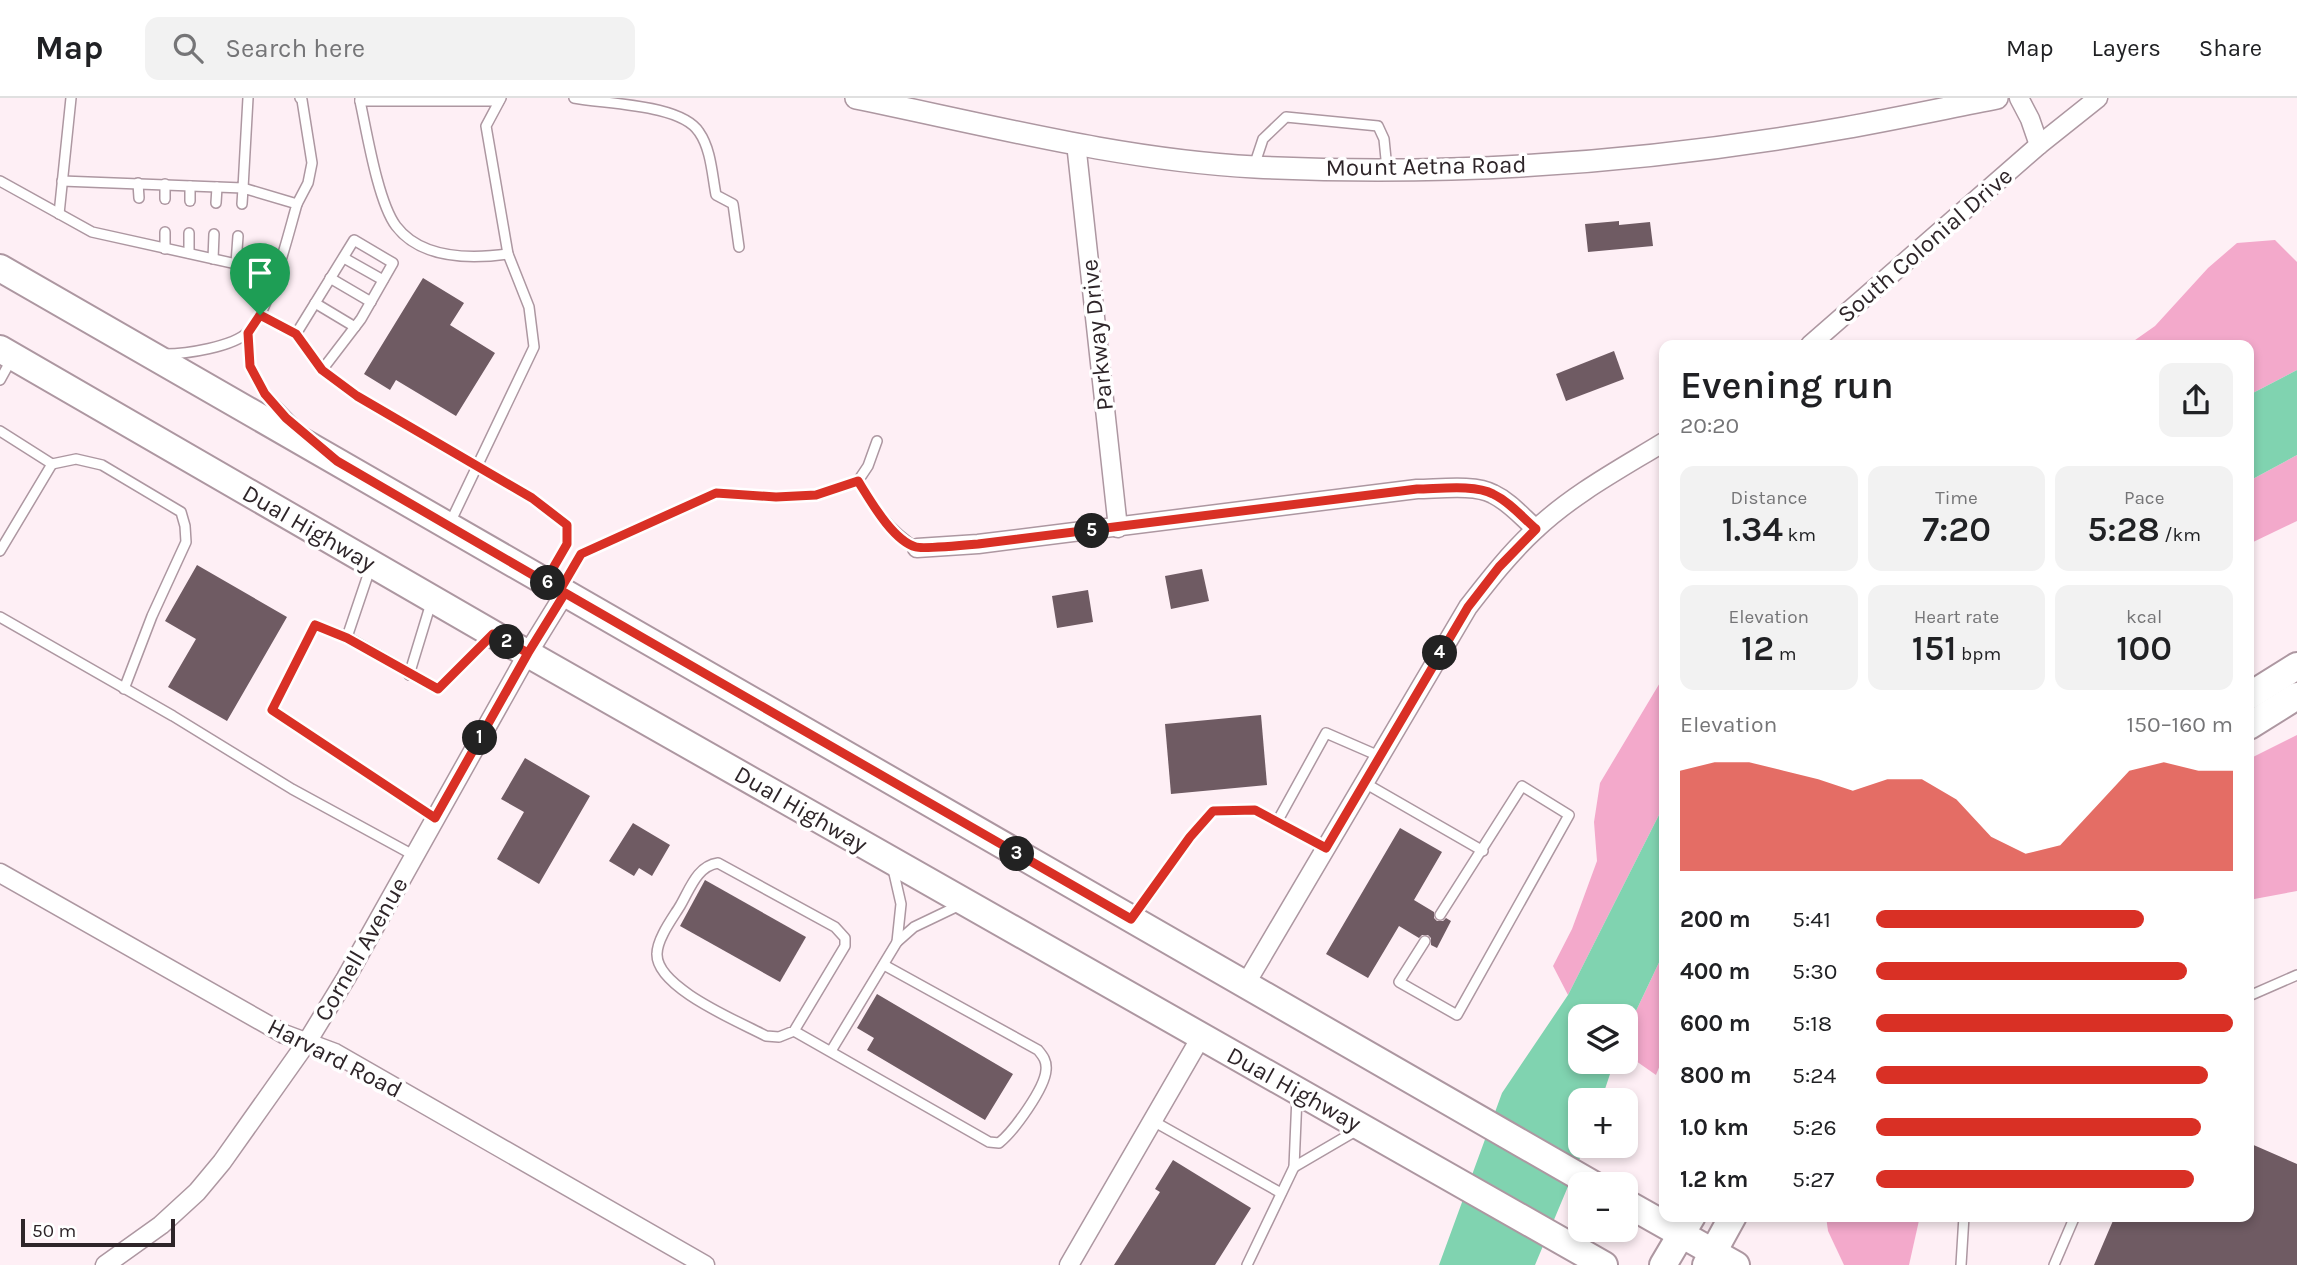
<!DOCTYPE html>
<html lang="en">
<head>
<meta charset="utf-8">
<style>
  :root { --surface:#fff; --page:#f2f2f2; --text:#202124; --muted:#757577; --line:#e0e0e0; --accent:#d93025 }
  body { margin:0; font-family:Karla,sans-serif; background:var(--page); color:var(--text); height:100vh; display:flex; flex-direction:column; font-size:26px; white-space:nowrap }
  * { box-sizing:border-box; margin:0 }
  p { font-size:23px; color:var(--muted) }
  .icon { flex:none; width:38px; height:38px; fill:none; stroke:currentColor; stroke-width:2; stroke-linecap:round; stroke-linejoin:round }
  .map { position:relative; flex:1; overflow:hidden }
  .side { position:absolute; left:1659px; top:242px; width:595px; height:882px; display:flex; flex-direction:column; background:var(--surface); border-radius:14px; box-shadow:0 4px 10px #0003 }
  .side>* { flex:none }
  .fabs { position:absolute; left:1568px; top:906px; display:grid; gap:14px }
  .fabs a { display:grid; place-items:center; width:70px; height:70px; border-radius:14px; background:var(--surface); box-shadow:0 4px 10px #0003; font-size:35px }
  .scale { position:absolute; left:21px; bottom:18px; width:154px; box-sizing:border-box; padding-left:7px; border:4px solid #2e2529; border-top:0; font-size:19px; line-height:24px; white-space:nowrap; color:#2e2529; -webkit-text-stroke:5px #fff; paint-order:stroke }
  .pin { position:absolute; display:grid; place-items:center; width:60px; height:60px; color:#fff; margin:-72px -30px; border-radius:50% 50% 50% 0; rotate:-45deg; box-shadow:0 0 7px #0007 }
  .pin .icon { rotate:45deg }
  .km { position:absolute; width:35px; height:35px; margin:-18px; border-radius:50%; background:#222; color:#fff; font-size:19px; line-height:35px; text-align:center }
  .round { display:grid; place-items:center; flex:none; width:74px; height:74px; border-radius:14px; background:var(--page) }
  .overview { display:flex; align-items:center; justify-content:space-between; height:119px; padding:0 21px }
  h1 { font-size:38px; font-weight:600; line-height:52px }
  .stats { display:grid; grid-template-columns:repeat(3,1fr); gap:10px; height:119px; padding:7px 21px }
  .stats div { display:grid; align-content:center; border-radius:14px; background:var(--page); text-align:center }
  .stats b { font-size:35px; font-weight:600 }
  .stats small { font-size:19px; font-weight:400 }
  .stats p { font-size:19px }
  .chart { height:196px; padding:14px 21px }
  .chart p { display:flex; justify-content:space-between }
  .chart svg { width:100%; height:126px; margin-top:7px; fill:var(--accent); opacity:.7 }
  ul { padding:0 21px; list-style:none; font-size:23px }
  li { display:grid; grid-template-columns:112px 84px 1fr; align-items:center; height:52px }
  li i { height:18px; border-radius:9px; background:var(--accent) }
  header { display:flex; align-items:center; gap:42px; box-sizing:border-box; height:98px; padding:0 35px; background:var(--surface); border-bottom:2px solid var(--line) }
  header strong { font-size:33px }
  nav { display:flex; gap:38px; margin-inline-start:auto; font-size:24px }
  .search { width:490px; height:63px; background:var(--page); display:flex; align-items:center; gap:18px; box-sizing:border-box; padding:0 24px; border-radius:14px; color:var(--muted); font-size:26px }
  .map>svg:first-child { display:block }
  .forest { fill:#f3a9cb }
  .water { fill:#80d3b0 }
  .building { fill:#6f5b63 }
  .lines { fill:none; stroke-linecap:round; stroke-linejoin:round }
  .service-casing { stroke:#ad97a1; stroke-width:12 }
  .minor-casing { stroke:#ad97a1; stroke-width:21 }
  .tertiary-casing { stroke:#ad97a1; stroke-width:24 }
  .primary-casing { stroke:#ad97a1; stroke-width:30 }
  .service { stroke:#fff; stroke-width:9 }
  .minor { stroke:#fff; stroke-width:18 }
  .tertiary { stroke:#fff; stroke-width:21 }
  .primary { stroke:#fff; stroke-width:26 }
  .route-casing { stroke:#fff; stroke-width:14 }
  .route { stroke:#d93025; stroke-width:9 }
  .labels { text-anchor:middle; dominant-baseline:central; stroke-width:7; stroke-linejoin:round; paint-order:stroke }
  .street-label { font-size:24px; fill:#2e2529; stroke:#fff }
</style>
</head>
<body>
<header>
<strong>Map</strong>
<div class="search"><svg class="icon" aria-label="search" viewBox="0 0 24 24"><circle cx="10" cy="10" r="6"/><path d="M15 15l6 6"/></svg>Search here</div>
<nav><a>Map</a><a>Layers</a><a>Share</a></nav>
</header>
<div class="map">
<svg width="2297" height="1167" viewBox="0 0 2297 1167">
  <rect width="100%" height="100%" fill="#feeff5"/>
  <g class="forest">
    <polygon points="2275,142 2297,164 2297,272 2249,297 2249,247 2128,247 2155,228 2208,170 2237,145"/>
    <polygon points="2297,357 2297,423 2249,446 2249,383"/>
    <polygon points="1664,578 1664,707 1568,897 1553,868 1572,831 1597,763 1594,724 1600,685"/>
    <polygon points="2297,637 2297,793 2249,802 2249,661"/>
    <polygon points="1664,854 1664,957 1656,977 1626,956 1626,934"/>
    <polygon points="1826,1118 1920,1118 1909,1167 1844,1167 1828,1133"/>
  </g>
  <g class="water">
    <polygon points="2297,272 2297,357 2249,383 2249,297"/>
    <polygon points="1664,707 1664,854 1626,934 1626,919 1580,919 1580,964 1614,964 1601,1003 1580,1003 1580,1048 1585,1048 1535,1167 1439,1167 1502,995 1568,897"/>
  </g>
  <g class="building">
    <polygon points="1619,123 1619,127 1650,124 1653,148 1588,154 1585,126"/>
    <polygon points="423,180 464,205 450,227 495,255 456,318 396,282 390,292 364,276"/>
    <polygon points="1614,253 1624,281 1566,303 1556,276"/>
    <polygon points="197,467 287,519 227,623 168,589 196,541 165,523"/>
    <polygon points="1202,471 1209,503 1171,511 1165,478"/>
    <polygon points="1088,492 1093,524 1057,530 1052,498"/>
    <polygon points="1261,617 1267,687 1171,696 1165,626"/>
    <polygon points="525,660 590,698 539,786 497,761 524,714 501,701"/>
    <polygon points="633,725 670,747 652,778 639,770 634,778 609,763"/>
    <polygon points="1400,730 1442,754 1414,802 1434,814 1434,820 1437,823 1443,823 1446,820 1451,823 1437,850 1431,847 1431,840 1428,837 1422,837 1419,840 1399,828 1368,880 1326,856"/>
    <polygon points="705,782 806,839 780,884 680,828"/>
    <polygon points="877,896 1013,976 985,1022 867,952 874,940 857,930"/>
    <polygon points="2249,1045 2297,1066 2297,1167 2094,1167 2115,1118 2249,1118"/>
    <polygon points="1173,1062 1251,1110 1215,1167 1114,1167 1160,1094 1155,1091"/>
  </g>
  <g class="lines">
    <defs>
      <g id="service">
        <polyline points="360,0 360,3 499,3"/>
        <path d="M574,0C605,6 681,6 699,34C711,51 712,76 716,97L733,106L739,149"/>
        <path d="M360,3C367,35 378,104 396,128C421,161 471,161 508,156"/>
        <polyline points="1254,68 1263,41 1286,19 1378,28 1384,41 1387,71"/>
        <polyline points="0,83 92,134 277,175"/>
        <polyline points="62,83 243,90 248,0"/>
        <polyline points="138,85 139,100"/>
        <polyline points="165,86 165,101"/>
        <polyline points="190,103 190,88"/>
        <polyline points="216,105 217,89"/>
        <polyline points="297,106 308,85 312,65 302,2 300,0"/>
        <polyline points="59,116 71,0"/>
        <polyline points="165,134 165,151"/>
        <polyline points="189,155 189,135"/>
        <polyline points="344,160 383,182"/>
        <polyline points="213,161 214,136"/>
        <polyline points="236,166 238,138"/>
        <polyline points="330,180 371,204"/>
        <polyline points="315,205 355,229"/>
        <polyline points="260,217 296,236 322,272 357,298 532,400 567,427 567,446 546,482"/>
        <polyline points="248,235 250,268 265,296 293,325"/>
        <polyline points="296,236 354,142 393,165 361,221 322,272"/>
        <path d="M165,256C186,256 233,249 248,234C270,213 288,137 297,106L243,90L242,106"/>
        <polyline points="0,282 11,262"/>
        <polyline points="0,333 52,366 0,453"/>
        <polyline points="52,366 76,361 102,367 181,414 185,428 186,444 152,518 124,591"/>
        <path d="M858,383C875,412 888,431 917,450"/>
        <polyline points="449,427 534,249 529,209 508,156 486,28 501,0"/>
        <polyline points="561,491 581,456 716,395 776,399 816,397 858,383 868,368 877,343"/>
        <polyline points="0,519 173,618 292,691 415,758"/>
        <polyline points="347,539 371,468"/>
        <polyline points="409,577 431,505"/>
        <polyline points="1363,684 1483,753"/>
        <polyline points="435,720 272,612 315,527 347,539 438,591 491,537"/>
        <polyline points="1277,724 1326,635 1379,658"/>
        <path d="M718,765L835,829L845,840V848L794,933L779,939L766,938C740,924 656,890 657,856C657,841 672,821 680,808C690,791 697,768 718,765Z"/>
        <polyline points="893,771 901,806 897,844"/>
        <polyline points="1134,818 1190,739 1213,713 1255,712 1326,750"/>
        <polyline points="1425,843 1399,884 1457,917 1569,717 1522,688 1440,817"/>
        <polyline points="2249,898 2297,877"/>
        <path d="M794,933L989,1044L999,1045C1014,1033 1045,990 1046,972C1047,963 1043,958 1038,952L884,867"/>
        <polyline points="831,953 897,844 914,829 960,807"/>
        <polyline points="1153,1023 1281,1095"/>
        <polyline points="1294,1069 1359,1031"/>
        <polyline points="1247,1167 1294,1069 1297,998"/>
        <polyline points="1961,1167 1964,1118"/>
        <polyline points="2054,1167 2075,1118"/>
      </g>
      <g id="minor">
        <polyline points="2019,0 2030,21 2039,47"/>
        <polyline points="1076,45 1118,430"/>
        <polyline points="1810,247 2039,47 2098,0"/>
        <path d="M917,450L978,446L1417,391C1438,391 1475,386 1493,396C1510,404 1522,419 1536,431"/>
        <polyline points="0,775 284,936 335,955 705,1167"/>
        <path d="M1245,887L1468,509C1489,482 1510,455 1535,432C1573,396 1620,371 1664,344"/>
        <polyline points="105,1167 161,1127 197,1094 222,1064 307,944 346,880 528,555 565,495"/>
        <polyline points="1069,1167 1201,939"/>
      </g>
      <path id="tertiary" d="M856,0C988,27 1121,62 1255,69C1451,79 1651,64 1844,30C1895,21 1946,10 1997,0"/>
      <g id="primary">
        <polyline points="0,170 1594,1087"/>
        <polyline points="0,251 493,536 1604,1167"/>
        <polyline points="2249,598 2297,568"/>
        <polyline points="2249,628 2297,598"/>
        <polyline points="1626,1105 1736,1167"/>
        <polyline points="1663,1167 1692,1118"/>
        <polyline points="1706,1167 1733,1118"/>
      </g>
    </defs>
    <use href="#service" class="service-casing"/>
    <use href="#minor" class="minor-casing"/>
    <use href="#tertiary" class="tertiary-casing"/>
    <use href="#primary" class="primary-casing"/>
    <use href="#service" class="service"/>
    <use href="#minor" class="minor"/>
    <use href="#tertiary" class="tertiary"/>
    <use href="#primary" class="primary"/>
  </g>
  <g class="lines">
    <defs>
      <path id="route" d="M260,217L248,235L250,268L265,296L286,320L337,363L545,484L565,495L528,555L435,720L272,612L315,527L347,540L438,591L493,536L528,555L565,495L1131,821L1190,739L1213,713L1255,712L1326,750L1468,509L1499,469L1536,431C1522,419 1510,404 1493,396C1475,386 1437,391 1417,391L978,446C967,447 923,451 916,449C893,443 870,402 858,383L816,397L776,399L716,395L581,456L560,492L545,484L567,446V427L532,400L357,298L322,272L296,236L260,217"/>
    </defs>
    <use href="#route" class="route-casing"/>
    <use href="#route" class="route"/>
  </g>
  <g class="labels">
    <g class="street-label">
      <text transform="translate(1426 68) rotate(-1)">Mount Aetna Road</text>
      <text transform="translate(1925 147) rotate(-41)">South Colonial Drive</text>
      <text transform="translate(1097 237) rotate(-96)">Parkway Drive</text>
      <text transform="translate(309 430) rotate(30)">Dual Highway</text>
      <text transform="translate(801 711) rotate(30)">Dual Highway</text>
      <text transform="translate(361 851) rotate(-60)">Cornell Avenue</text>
      <text transform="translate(335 960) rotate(27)">Harvard Road</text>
      <text transform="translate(1294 991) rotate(29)">Dual Highway</text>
    </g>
  </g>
</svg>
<div class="fabs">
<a><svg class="icon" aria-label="layers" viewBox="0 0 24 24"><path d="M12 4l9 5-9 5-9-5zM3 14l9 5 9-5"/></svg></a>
<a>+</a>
<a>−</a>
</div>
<div class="scale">50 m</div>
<div class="pin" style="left:260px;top:217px;background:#1e9e55"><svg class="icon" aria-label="arrive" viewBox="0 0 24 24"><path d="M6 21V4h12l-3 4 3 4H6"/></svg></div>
<b class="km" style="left:480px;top:640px">1</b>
<b class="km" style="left:507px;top:544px">2</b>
<b class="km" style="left:1017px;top:756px">3</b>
<b class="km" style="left:1440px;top:555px">4</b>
<b class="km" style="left:1092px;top:433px">5</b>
<b class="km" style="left:548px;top:485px">6</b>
<section class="side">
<div class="overview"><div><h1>Evening run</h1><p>20:20</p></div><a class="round"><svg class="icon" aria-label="share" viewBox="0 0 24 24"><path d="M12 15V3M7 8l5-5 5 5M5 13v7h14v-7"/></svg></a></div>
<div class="stats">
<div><p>Distance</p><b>1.34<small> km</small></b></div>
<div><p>Time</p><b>7:20</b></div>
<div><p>Pace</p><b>5:28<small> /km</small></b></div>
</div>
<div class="stats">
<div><p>Elevation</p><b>12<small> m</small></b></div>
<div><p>Heart rate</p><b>151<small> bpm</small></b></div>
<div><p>kcal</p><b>100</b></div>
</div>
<div class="chart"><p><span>Elevation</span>150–160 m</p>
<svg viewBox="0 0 160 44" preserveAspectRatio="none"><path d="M0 44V9L10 6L20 6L30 9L40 12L50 16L60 12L70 12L80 19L90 32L100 38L110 35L120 22L130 9L140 6L150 9L160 9V44z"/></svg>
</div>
<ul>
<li><b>200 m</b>5:41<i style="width:75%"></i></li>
<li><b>400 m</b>5:30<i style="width:87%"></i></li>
<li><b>600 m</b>5:18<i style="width:100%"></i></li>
<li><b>800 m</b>5:24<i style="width:93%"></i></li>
<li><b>1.0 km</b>5:26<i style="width:91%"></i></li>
<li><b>1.2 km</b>5:27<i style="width:89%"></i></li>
</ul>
</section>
</div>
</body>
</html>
